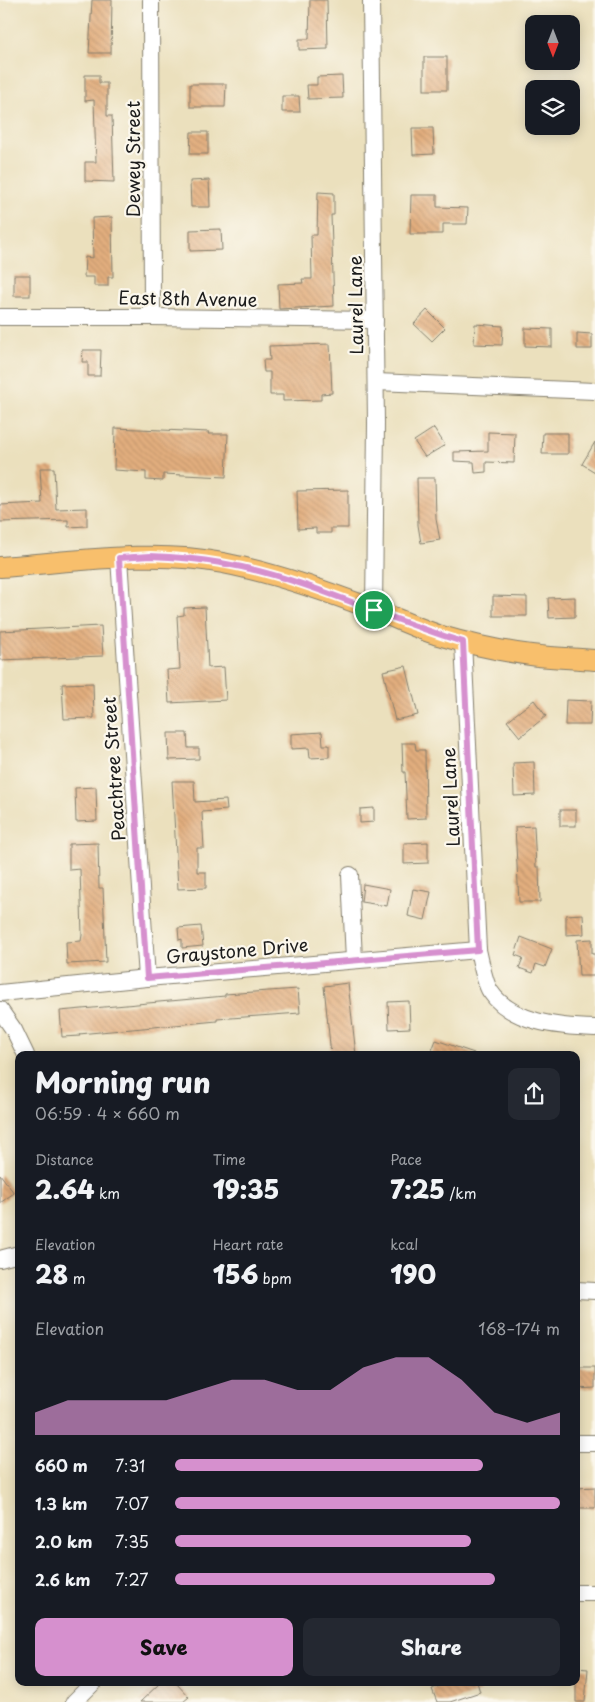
<!DOCTYPE html>
<html lang="en">
<head>
<meta charset="utf-8">
<style>
  :root { --surface:#171b24; --page:#242831; --text:#f1f3f6; --muted:#9ea1a6; --accent:#d690ce }
  body { margin:0; font-family:"Playpen Sans",sans-serif; background:var(--page); color:var(--text); height:100vh; display:flex; flex-direction:column; font-size:19px; white-space:nowrap }
  * { box-sizing:border-box; margin:0 }
  p { font-size:16px; color:var(--muted) }
  .icon { flex:none; width:28px; height:28px; fill:none; stroke:currentColor; stroke-width:2; stroke-linecap:round; stroke-linejoin:round }
  .map { position:relative; flex:1; overflow:hidden }
  .drawer { position:absolute; left:15px; top:1051px; width:565px; height:635px; display:flex; flex-direction:column; background:var(--surface); border-radius:10px; box-shadow:0 2px 12px #0003 }
  .drawer>* { flex:none }
  .needle { width:32px; rotate:180deg }
  .tools { position:absolute; left:525px; top:15px; display:grid; gap:10px }
  .tools a { display:grid; place-items:center; width:55px; height:55px; border-radius:10px; background:var(--surface); box-shadow:0 2px 12px #0003; font-size:25px }
  .pin { position:absolute; display:grid; place-items:center; width:42px; height:42px; color:#fff; margin:-21px; border:2px solid #fff; border-radius:50%; box-shadow:0 1px 5px #0007 }
  .round { display:grid; place-items:center; flex:none; width:52px; height:52px; border-radius:10px; background:var(--page) }
  .summary { display:flex; align-items:center; justify-content:space-between; height:85px; padding:0 20px }
  h1 { font-size:28px; font-weight:800; line-height:38px }
  .figures { display:grid; grid-template-columns:repeat(3,1fr); gap:8px; height:85px; padding:5px 20px }
  .figures div { display:grid; align-content:center }
  .figures b { font-size:25px; font-weight:800 }
  .figures small { font-size:14px; font-weight:400 }
  .figures p { font-size:14px }
  .chart { height:140px; padding:10px 20px }
  .chart p { display:flex; justify-content:space-between }
  .chart svg { width:100%; height:90px; margin-top:5px; fill:var(--accent); opacity:.7 }
  .button { display:flex; gap:10px; margin-top:auto; padding:10px 20px }
  .button a { flex:1; height:58px; border-radius:10px; background:var(--accent); color:#111; font-size:20px; font-weight:800; line-height:58px; text-align:center }
  .button a+a { background:var(--page); color:var(--text) }
  ul { padding:0 20px; list-style:none; font-size:16px }
  li { display:grid; grid-template-columns:80px 60px 1fr; align-items:center; height:38px }
  li i { height:12px; border-radius:6px; background:var(--accent) }
  .map>svg:first-child { display:block }
  .building { fill:url(#building-back-hatch) }
  .lines { fill:none; stroke-linecap:round; stroke-linejoin:round }
  .minor-casing { stroke:#847e6c; stroke-width:18 }
  .major-casing { stroke:#847e6c; stroke-width:22 }
  .minor { stroke:#fff; stroke-width:16 }
  .major { stroke:#f8bf6c; stroke-width:20 }
  .route-casing { stroke:#fff; stroke-width:10 }
  .route { stroke:#d690ce; stroke-width:6 }
  .labels { text-anchor:middle; dominant-baseline:central; stroke-width:4.5; stroke-linejoin:round; paint-order:stroke }
  .street-label { font-size:18px; fill:#1c1c1c; stroke:#fbf7ec }
</style>
</head>
<body>
<div class="map">
<svg width="595" height="1702" viewBox="0 0 595 1702">
  <defs>
    <pattern id="building-back-hatch" width="6" height="6" patternUnits="userSpaceOnUse" patternTransform="scale(1.25)"><rect width="6" height="6" fill="#e2ae7e"/><path d="M-1 5l2 2M0 0l6 6M5-1l2 2" fill="none" stroke="#c1956c"/></pattern>
  </defs>
  <rect width="100%" height="100%" fill="#fbf7ec"/>
  <filter id="ink" filterUnits="userSpaceOnUse"><feTurbulence type="fractalNoise" baseFrequency=".02" numOctaves="2"/><feDisplacementMap in="SourceGraphic" scale="10" xChannelSelector="R" yChannelSelector="G"/><feConvolveMatrix kernelMatrix="1 2 1 2 8 2 1 2 1" color-interpolation-filters="sRGB"/></filter>
  <filter id="wash" filterUnits="userSpaceOnUse"><feTurbulence type="fractalNoise" baseFrequency=".0096" numOctaves="4" result="noise"/><feDisplacementMap in="SourceGraphic" scale="20" xChannelSelector="R" yChannelSelector="G"/><feGaussianBlur stdDeviation="1.12" result="paint"/><feColorMatrix in="noise" values="0 0 0 0 0 0 0 0 0 0 0 0 0 0 0 0 0 1.4 0 .05"/><feComposite in="paint" operator="in"/></filter>
  <g filter="url(#wash)">
    <rect width="100%" height="100%" fill="#ebe0bd"/>
    <g id="blocks">
      <g class="building">
        <polygon points="92,0 112,0 111,53 89,53"/>
        <polygon points="310,0 327,0 328,49 299,50 299,39 309,39"/>
        <rect x="424" y="57" width="23" height="33"/>
        <polygon points="85,75 99,75 99,83 107,83 107,116 112,116 114,182 85,181 85,162 96,162 94,100 85,101"/>
        <polygon points="342,76 343,98 308,99 307,85 317,85 317,77"/>
        <polygon points="190,84 226,84 225,107 190,107"/>
        <polygon points="282,96 299,96 300,112 282,112"/>
        <polygon points="412,128 433,128 434,154 413,155"/>
        <polygon points="191,132 208,132 208,154 190,154"/>
        <polygon points="209,180 210,207 191,207 190,181"/>
        <polygon points="318,192 334,193 334,215 331,215 334,306 279,309 278,284 303,283 302,279 312,279 311,235 317,235"/>
        <polygon points="411,195 437,195 437,207 468,208 467,224 443,224 443,234 410,234"/>
        <polygon points="112,217 113,277 108,277 108,286 94,286 94,277 84,277 85,257 93,258 92,218"/>
        <polygon points="221,229 222,250 190,251 190,230"/>
        <rect x="14" y="275" width="16" height="21"/>
        <polygon points="427,310 445,328 432,341 414,324"/>
        <polygon points="475,324 503,326 502,345 474,344"/>
        <polygon points="525,328 552,329 552,347 525,346"/>
        <polygon points="577,333 592,334 592,349 577,349"/>
        <polygon points="330,344 332,393 321,394 321,400 283,401 283,395 270,395 270,372 264,372 263,360 270,360 269,346"/>
        <polygon points="83,350 101,350 100,376 88,376 88,362 82,362"/>
        <polygon points="115,428 209,432 208,434 228,434 226,477 163,474 163,481 146,480 146,472 114,470"/>
        <polygon points="434,428 445,445 425,457 414,441"/>
        <polygon points="488,432 515,433 514,463 486,462 486,472 475,473 474,462 454,461 454,452 488,451"/>
        <polygon points="543,433 568,433 568,454 542,454"/>
        <polygon points="595,442 595,472 582,464"/>
        <polygon points="40,468 54,468 56,509 87,508 87,526 68,527 68,520 0,522 0,505 42,503"/>
        <polygon points="417,478 435,478 436,519 440,540 421,543 418,525"/>
        <polygon points="348,490 348,528 331,528 331,533 316,533 316,528 298,529 297,491"/>
        <polygon points="493,596 527,597 527,616 493,616"/>
        <polygon points="575,597 575,617 549,618 548,598"/>
        <polygon points="205,607 208,668 224,667 226,700 169,703 167,670 180,669 177,616 184,615 184,608"/>
        <polygon points="101,626 103,656 0,660 0,631"/>
        <polygon points="406,666 418,715 395,720 383,671"/>
        <polygon points="93,683 94,718 64,719 62,684"/>
        <polygon points="534,700 546,716 520,737 507,721"/>
        <polygon points="566,700 591,701 590,725 565,725"/>
        <polygon points="322,732 323,745 329,745 329,757 310,758 309,748 291,749 291,734"/>
        <polygon points="168,733 187,733 188,748 199,748 199,759 169,760"/>
        <polygon points="402,743 415,743 416,750 425,750 426,818 407,819 405,772 403,772"/>
        <polygon points="534,762 535,795 514,796 513,763"/>
        <polygon points="172,781 194,781 195,802 226,800 227,810 202,812 204,848 197,848 197,872 206,872 206,888 178,889"/>
        <polygon points="96,787 97,821 76,822 75,788"/>
        <polygon points="374,808 374,822 360,823 360,809"/>
        <rect x="560" y="810" width="16" height="16"/>
        <polygon points="534,826 536,867 539,867 540,902 519,902 515,827"/>
        <polygon points="428,842 428,863 404,864 404,843"/>
        <polygon points="98,843 99,888 103,888 106,962 67,964 66,942 81,941 82,935 80,869 69,870 69,844"/>
        <polygon points="363,884 390,889 387,906 361,902"/>
        <polygon points="413,889 431,892 425,920 408,916"/>
        <polygon points="583,914 584,934 566,935 566,915"/>
        <polygon points="201,926 203,946 182,948 182,939 179,940 178,928"/>
        <polygon points="521,937 552,949 545,967 536,964 533,973 519,968 523,958 515,955"/>
        <polygon points="592,939 592,954 595,954 595,976 579,976 577,940"/>
        <polygon points="348,983 356,1055 331,1055 324,986"/>
        <polygon points="298,989 300,1013 217,1019 217,1021 79,1034 80,1036 62,1037 60,1011 225,996 225,994"/>
        <polygon points="409,1001 410,1028 389,1029 388,1002"/>
        <polygon points="436,1040 474,1053 474,1055 430,1055"/>
        <polygon points="0,1174 14,1193 0,1203"/>
        <polygon points="576,1368 595,1368 595,1388 576,1389"/>
        <polygon points="595,1487 595,1508 576,1508 576,1488"/>
        <polygon points="576,1668 588,1669 585,1702 576,1702"/>
        <polygon points="161,1682 175,1682 189,1697 183,1702 140,1702"/>
        <polygon points="450,1682 477,1682 480,1692 450,1702 437,1702 432,1689"/>
      </g>
    </g>
  </g>
  <g filter="url(#ink)">
    <use href="#blocks" fill-opacity="0" stroke="#847e6c" stroke-width="1"/>
    <g class="lines">
      <defs>
        <g id="minor">
          <polyline points="151,0 152,317"/>
          <polyline points="371,0 376,423 374,610"/>
          <polyline points="0,317 152,317 375,320"/>
          <polyline points="376,382 595,391"/>
          <polyline points="119,558 147,978"/>
          <path d="M463,642L478,950C481,962 484,981 490,991C511,1023 560,1027 595,1028"/>
          <polyline points="350,875 354,960"/>
          <polyline points="0,993 147,978 478,950"/>
          <polyline points="0,1010 14,1030 26,1055"/>
          <polyline points="0,1259 19,1254"/>
          <polyline points="576,1290 595,1291"/>
          <polyline points="576,1443 595,1443"/>
          <polyline points="576,1593 595,1593"/>
          <polyline points="74,1702 94,1682"/>
        </g>
        <path id="major" d="M0,567C72,562 152,549 223,563C274,573 326,591 375,610C396,618 417,628 438,635C469,644 499,651 531,655C552,658 574,658 595,660"/>
      </defs>
      <use href="#minor" class="minor-casing"/>
      <use href="#major" class="major-casing"/>
      <use href="#minor" class="minor"/>
      <use href="#major" class="major"/>
    </g>
  </g>
  <g class="lines" filter="url(#ink)">
    <defs>
      <path id="route" d="M150,556C174,557 198,559 221,563C305,577 382,618 463,642L478,950L147,978L119,558Z"/>
    </defs>
    <use href="#route" class="route-casing"/>
    <use href="#route" class="route"/>
  </g>
  <g class="labels">
    <g class="street-label">
      <text transform="translate(132 159) rotate(-90)">Dewey Street</text>
      <text transform="translate(188 298) rotate(1)">East 8th Avenue</text>
      <text transform="translate(355 305) rotate(-91)">Laurel Lane</text>
      <text transform="translate(113 769) rotate(-94)">Peachtree Street</text>
      <text transform="translate(450 797) rotate(-93)">Laurel Lane</text>
      <text transform="translate(237 950) rotate(-5)">Graystone Drive</text>
    </g>
  </g>
</svg>
<div class="tools">
<a><svg class="needle" viewBox="-14 -14 28 28"><path d="M0-13l5 13h-10z" fill="#e53935"/><path d="M0 13l5-13h-10z" fill="#9ea1a6"/></svg></a>
<a><svg class="icon" aria-label="layers" viewBox="0 0 24 24"><path d="M12 4l9 5-9 5-9-5zM3 14l9 5 9-5"/></svg></a>
</div>
<div class="pin" style="left:374px;top:610px;background:#1e9e55"><svg class="icon" aria-label="arrive" viewBox="0 0 24 24"><path d="M6 21V4h12l-3 4 3 4H6"/></svg></div>
<section class="drawer">
<div class="summary"><div><h1>Morning run</h1><p>06:59 · 4 × 660 m</p></div><a class="round"><svg class="icon" aria-label="share" viewBox="0 0 24 24"><path d="M12 15V3M7 8l5-5 5 5M5 13v7h14v-7"/></svg></a></div>
<div class="figures">
<div><p>Distance</p><b>2.64<small> km</small></b></div>
<div><p>Time</p><b>19:35</b></div>
<div><p>Pace</p><b>7:25<small> /km</small></b></div>
</div>
<div class="figures">
<div><p>Elevation</p><b>28<small> m</small></b></div>
<div><p>Heart rate</p><b>156<small> bpm</small></b></div>
<div><p>kcal</p><b>190</b></div>
</div>
<div class="chart"><p><span>Elevation</span>168–174 m</p>
<svg viewBox="0 0 160 44" preserveAspectRatio="none"><path d="M0 44V33L10 27L20 27L30 27L40 27L50 22L60 17L70 17L80 22L90 22L100 11L110 6L120 6L130 17L140 33L150 38L160 33V44z"/></svg>
</div>
<ul>
<li><b>660 m</b>7:31<i style="width:80%"></i></li>
<li><b>1.3 km</b>7:07<i style="width:100%"></i></li>
<li><b>2.0 km</b>7:35<i style="width:77%"></i></li>
<li><b>2.6 km</b>7:27<i style="width:83%"></i></li>
</ul>
<div class="button"><a>Save</a><a>Share</a></div>
</section>
</div>
</body>
</html>
